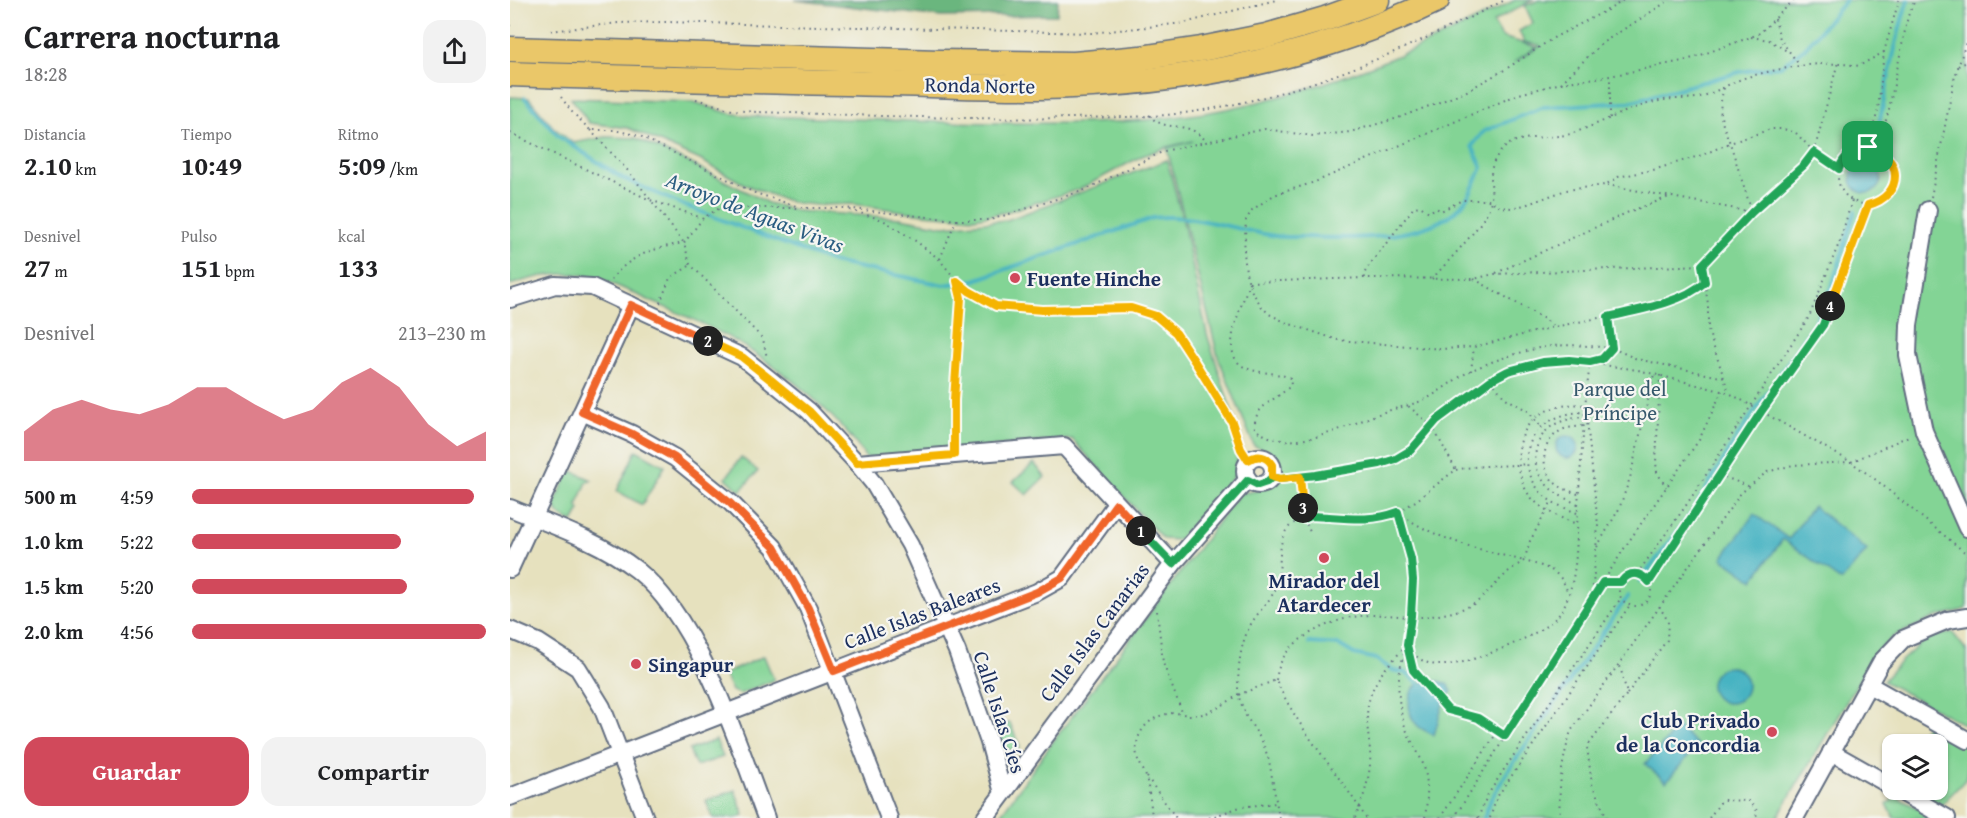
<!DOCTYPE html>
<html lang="es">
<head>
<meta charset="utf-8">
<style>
  :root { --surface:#fff; --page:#f2f2f2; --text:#202124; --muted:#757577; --accent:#d1495b }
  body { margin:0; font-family:"Gentium Book Plus",serif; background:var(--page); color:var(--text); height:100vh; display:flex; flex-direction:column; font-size:22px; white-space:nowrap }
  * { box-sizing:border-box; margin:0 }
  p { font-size:20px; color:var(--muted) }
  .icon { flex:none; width:33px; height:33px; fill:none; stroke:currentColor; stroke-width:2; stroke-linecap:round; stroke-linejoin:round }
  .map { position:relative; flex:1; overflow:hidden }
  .panel { display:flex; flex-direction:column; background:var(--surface); width:510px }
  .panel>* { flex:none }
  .tools { position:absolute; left:1372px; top:734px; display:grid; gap:12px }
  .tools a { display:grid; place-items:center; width:66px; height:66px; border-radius:12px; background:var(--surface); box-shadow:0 2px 4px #0004; font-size:30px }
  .pin { position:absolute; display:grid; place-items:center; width:51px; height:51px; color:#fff; margin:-26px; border-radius:12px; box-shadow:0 3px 9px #0006 }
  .km { position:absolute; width:30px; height:30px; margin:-15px; border-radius:50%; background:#222; color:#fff; font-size:16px; line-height:30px; text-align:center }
  .round { display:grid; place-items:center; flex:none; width:63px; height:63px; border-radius:18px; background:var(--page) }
  .summary { display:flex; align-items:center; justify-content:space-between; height:102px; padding:0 24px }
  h1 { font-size:33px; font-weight:700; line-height:45px }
  .figures { display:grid; grid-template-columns:repeat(3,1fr); gap:9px; height:102px; padding:6px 24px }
  .figures div { display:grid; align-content:center }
  .figures b { font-size:26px; font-weight:700 }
  .figures small { font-size:16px; font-weight:400 }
  .figures p { font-size:16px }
  .chart { height:168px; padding:12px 24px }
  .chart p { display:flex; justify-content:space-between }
  .chart svg { width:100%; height:108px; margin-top:6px; fill:var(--accent); opacity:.7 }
  .cta { display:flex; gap:12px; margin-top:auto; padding:12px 24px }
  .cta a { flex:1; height:69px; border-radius:18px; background:var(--accent); color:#fff; font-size:24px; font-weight:700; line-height:69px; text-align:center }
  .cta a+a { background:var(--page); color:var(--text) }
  ul { padding:0 24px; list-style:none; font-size:20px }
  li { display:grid; grid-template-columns:96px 72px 1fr; align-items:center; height:45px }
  li i { height:15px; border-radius:8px; background:var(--accent) }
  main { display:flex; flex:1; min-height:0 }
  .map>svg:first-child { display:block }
  .green { fill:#83d495; stroke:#4f827a; stroke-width:1.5 }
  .forest { fill:#6ab67e; stroke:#42726e; stroke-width:1.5 }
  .water { fill:#46b3c2; stroke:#307190; stroke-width:1.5 }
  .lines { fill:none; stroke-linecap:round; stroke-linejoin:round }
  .stream { stroke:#46b3c2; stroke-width:4 }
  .minor-casing { stroke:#626d80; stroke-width:20 }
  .highway-casing { stroke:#626d80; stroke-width:27 }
  .path { stroke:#626d80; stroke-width:2; stroke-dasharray:1.5 4.5; stroke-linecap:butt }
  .minor { stroke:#fff; stroke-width:16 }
  .highway { stroke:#eac769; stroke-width:24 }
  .split-1-casing { stroke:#fff; stroke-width:12 }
  .split-2-casing { stroke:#fff; stroke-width:12 }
  .split-3-casing { stroke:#fff; stroke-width:12 }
  .split-4-casing { stroke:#fff; stroke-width:12 }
  .split-5-casing { stroke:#fff; stroke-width:12 }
  .split-1 { stroke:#22a559; stroke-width:8 }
  .split-2 { stroke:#f0652b; stroke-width:8 }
  .split-3 { stroke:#f5b400; stroke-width:8 }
  .split-4 { stroke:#22a559; stroke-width:8 }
  .split-5 { stroke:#f5b400; stroke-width:8 }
  .poi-dot { fill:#d1495b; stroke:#f6f6f2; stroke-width:2 }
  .labels { text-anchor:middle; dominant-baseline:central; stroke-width:4.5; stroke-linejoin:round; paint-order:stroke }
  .street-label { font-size:21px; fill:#1b2f5e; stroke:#f6f6f2 }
  .poi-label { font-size:21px; font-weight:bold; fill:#1b2f5e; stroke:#f6f6f2; text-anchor:start }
  .park-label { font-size:21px; fill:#35586c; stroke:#f6f6f2 }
  .water-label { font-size:22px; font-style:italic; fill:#2a5d81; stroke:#f6f6f2 }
</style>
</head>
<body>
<main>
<section class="panel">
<div class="summary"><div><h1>Carrera nocturna</h1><p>18:28</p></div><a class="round"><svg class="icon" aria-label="share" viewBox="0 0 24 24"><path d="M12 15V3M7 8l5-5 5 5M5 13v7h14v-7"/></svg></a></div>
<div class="figures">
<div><p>Distancia</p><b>2.10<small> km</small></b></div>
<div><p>Tiempo</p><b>10:49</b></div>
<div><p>Ritmo</p><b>5:09<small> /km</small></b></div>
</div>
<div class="figures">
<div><p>Desnivel</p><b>27<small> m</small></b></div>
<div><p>Pulso</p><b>151<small> bpm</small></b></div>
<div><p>kcal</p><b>133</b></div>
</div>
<div class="chart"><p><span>Desnivel</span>213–230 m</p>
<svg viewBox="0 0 160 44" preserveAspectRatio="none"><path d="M0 44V32L10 23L20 19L30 23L40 25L50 21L60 14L70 14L80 21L90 27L100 23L110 12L120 6L130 14L140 29L150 38L160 32V44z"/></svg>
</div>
<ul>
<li><b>500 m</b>4:59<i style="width:96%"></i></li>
<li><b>1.0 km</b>5:22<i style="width:71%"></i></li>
<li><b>1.5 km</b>5:20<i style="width:73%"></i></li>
<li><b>2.0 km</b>4:56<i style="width:100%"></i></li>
</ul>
<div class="cta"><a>Guardar</a><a>Compartir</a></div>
</section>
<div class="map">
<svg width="1457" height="818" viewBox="0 0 1457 818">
  <rect width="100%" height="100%" fill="#f6f6f2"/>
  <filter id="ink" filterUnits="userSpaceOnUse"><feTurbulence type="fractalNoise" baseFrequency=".0167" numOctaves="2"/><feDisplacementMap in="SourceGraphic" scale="12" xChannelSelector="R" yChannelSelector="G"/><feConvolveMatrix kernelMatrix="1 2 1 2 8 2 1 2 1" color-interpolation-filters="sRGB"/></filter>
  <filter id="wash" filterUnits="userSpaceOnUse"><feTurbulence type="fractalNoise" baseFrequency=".008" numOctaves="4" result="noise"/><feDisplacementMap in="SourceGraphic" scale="24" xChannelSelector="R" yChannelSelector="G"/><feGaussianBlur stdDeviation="1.35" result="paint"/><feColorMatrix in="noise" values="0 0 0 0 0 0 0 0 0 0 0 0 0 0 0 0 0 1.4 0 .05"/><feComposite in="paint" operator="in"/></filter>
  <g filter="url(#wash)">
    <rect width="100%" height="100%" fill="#e6e1be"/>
    <g class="green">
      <path d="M1005,0H1022L983,22L992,37L1026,47L1004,62L1029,47V45L1014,42L1009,31L1023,23L1015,6L1029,0H1457V609L1426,617L1384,636L1365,654L1267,818H488L542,743L730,493C747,492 764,488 770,472L764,453L744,446L708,357L657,148L683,141L657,147L632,156L570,189L496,212L464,218L413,214L343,204L307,205L286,203L269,198L236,185L190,160L118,128L79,123L61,98L184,102L218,113L240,116C323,118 407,122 490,123C566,124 642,124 717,109C819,89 913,48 1005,0Z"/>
      <path d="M0,97L19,98L43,127L63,143L96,137L125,138L176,161L258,203L287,211L390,218L434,226L497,220L657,160L673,221L697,334L728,432L726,474L668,540L653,539L562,439L356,458C328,415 278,374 235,347C207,329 175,316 145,303C118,291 92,276 63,274C40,273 21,278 0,285Z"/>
      <polygon points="126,450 155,466 132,505 107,491"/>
      <polygon points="231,457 248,471 230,491 216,478"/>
      <polygon points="524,463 535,477 517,495 503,482"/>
      <path d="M60,470L82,480L77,482L67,506L70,510L63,522C54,518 45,515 45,503Z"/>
      <polygon points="1442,632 1457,651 1457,726 1373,681 1392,660 1417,638"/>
      <polygon points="254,656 264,680 230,694 222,691 214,674"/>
      <path d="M500,723L510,747L508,751C491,751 491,741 486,727Z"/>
      <polygon points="1420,724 1457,745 1457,778 1430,806 1398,789 1428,789 1428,744 1410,744 1405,736"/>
      <polygon points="206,740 213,757 186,766 179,750"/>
      <polygon points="225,790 234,815 226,818 203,818 196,801"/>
      <polygon points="1386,797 1427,818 1384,818 1377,804"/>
    </g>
    <polygon class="forest" points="285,0 548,0 547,15 431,17"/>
    <g class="water">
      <circle cx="1356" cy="178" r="15"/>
      <circle cx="1057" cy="447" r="11"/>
      <polygon points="1303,506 1357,550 1331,581 1273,539 1243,580 1212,558 1244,514 1279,539"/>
      <circle cx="1219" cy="685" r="18"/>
      <path d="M929,681L937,684L942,691L933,704L924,735C918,732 912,730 907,725C897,715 895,691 910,683C916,681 923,681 929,681Z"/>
      <polygon points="1168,727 1188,745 1156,782 1135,764"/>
    </g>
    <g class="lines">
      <g class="stream">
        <path d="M15,98L48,136L112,178L173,205L322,262L434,285L465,280L643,218C683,213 721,229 760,235C772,238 784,237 796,237C841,239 916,241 950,207C960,196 966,181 972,167L962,146L974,131L1034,107L1119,102L1230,72L1271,66L1295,48L1336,0"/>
        <path d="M1364,144C1377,96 1382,47 1398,0"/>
        <polyline points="1130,581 1182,513 1224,442 1304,324 1322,287 1345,211"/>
        <polyline points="799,643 829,645 844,654 866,659 882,670 896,673 909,684"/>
        <polyline points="974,818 981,799 998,771 1118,596"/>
      </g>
    </g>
  </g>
  <g filter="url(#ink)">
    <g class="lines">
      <defs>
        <g id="minor">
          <polyline points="1418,210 1399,325 1398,355 1414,431 1457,528"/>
          <polyline points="0,299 45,285 82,287 232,357 299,411 347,463 364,484 400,545 447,651 479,742 493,793"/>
          <polyline points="72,412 122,434 165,458 221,503 264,547 298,608 379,818"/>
          <circle cx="749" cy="471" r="14"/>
          <polyline points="347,463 554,446 663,564"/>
          <path d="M0,508C42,525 90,541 127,570C189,619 228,744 256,818"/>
          <polyline points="0,569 121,305"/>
          <polyline points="0,630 28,642 68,668 92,707 135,818"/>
          <polyline points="1359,685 1457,740"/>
          <polyline points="1321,752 1383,787"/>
          <polyline points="1386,789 1437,818"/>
          <polyline points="0,797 527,592 552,578 606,504"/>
          <polyline points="475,818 663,564 738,479"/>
          <polyline points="1285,818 1371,662 1393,639 1438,620 1457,617"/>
        </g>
        <g id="highway">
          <polyline points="0,49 430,62 564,64 630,58 691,49 756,36 815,19 867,0"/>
          <path d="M0,74C128,78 255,82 383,84C442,85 503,89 562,86C688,81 814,55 927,0"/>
        </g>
      </defs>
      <use href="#minor" class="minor-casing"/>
      <use href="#highway" class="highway-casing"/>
      <g class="path">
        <polyline points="1265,19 1270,39 1290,66"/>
        <polyline points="0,25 0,26"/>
        <polyline points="41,31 108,23 156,22 581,33 674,23 766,0"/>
        <polyline points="1241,37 1259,40 1277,51"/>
        <polyline points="1448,66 1457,62"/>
        <polyline points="1051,83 1092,43 1160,0"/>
        <path d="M1214,88C1207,112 1211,121 1220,143L1261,129H1273L1285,132L1304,152L1329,169"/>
        <polyline points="51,97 62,112 80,130 104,130 130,136 245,193 286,206"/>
        <path d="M186,99L222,110L247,112C352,115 457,120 561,118C603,117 646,118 688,111C796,94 898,49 995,0"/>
        <path d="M639,115C657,135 675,117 696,141"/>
        <polyline points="1100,118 1100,76"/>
        <polyline points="80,130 120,173 174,243 180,264 253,339 257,358"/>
        <polyline points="0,133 140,200 192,218"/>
        <polyline points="1358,147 1368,110 1374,52 1389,0"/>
        <circle cx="1356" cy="176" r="28"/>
        <polyline points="1368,150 1379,109 1398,16 1405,0"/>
        <polyline points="1097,185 1242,212"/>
        <polyline points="1421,197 1444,80 1457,39"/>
        <polyline points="340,210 373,220 407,242 429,259 447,281 459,291 486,306 532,310 621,308 646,316 666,333 685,362 722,422 731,449 738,460"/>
        <polyline points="430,259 446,220"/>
        <polyline points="1192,265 1198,304 1198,330 1219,393"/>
        <polyline points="986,273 1121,211 1162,196"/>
        <polyline points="855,278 854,274 858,267 904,207 910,206 919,212 926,208 931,211 952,200 980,200 990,207 1001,208 1015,205 1056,190 1095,185 1108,177 1143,170 1192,155 1220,143 1242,212 1294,165 1304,152 1328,62"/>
        <path d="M922,279C937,262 972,227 979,208C987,186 970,166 998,145C1011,135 1042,139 1060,134C1091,124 1121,106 1154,100C1166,98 1179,100 1190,97C1208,92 1224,80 1241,76C1275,67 1315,60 1349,66L1374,52"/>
        <polyline points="964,279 1036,320 1044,327"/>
        <path d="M101,280C119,255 145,248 174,243L193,218L210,208H334L446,220H480L575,190L654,151L755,129L803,136L840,132L888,118L953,93L996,69L1045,37L1105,6L1113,0"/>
        <path d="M739,282C733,307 704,358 739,369C753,374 767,372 780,378L781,385C768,400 742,405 745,429C782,458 838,424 874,412C889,407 904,405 918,398C932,390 945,379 960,371C981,361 1007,353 1029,348C1053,343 1078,346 1102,348L1098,317"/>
        <polyline points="739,282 855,278 964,279 984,274 1192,265 1242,212"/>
        <polyline points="1195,282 1187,290 1142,307 1044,327 964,347 932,349 828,340 777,323 759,314 752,307 741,290 736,273 734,252 736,220 742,210 764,195 805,182 1009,94 1051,83 1100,76 1177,60 1241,37 1250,33 1284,0"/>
        <polyline points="150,303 160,278 181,265"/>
        <polyline points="961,371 964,347"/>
        <polyline points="1150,375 1146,462 1147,472 1156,487"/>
        <polyline points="981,380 994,397 1018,411 1030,426"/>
        <polyline points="1075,406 1080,362 1092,359 1102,348 1127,359 1215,378"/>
        <polyline points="1076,412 1088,525 1082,597"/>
        <polyline points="444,441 444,400 451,298 448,282"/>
        <path d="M946,470C969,464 993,467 1017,464"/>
        <polyline points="1209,475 1238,486"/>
        <polyline points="762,477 770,479 806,475 870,463 886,459 901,450 927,420 981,380 998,371 1014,366 1033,362 1059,360 1128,370 1219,393 1341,462 1401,435"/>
        <polyline points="790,477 794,519 801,534"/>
        <path d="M1068,494C1059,491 1050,488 1043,481C1028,463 1033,438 1054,429C1060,427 1067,427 1073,426"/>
        <path d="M1068,504C1056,499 1045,494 1036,484C1020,467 1022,440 1042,426C1052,420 1063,418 1074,417"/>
        <path d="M888,512C895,534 902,557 903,580C904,602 898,623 897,645C911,668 932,668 957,661C981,654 1040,632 1052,610C1069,579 1066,539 1068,506C1070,472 1073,439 1075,405C1059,403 1039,407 1026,417C1004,434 1004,474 1019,495C1031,510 1050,518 1067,524"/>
        <path d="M888,512C924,540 970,549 1014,561L1020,541L1042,501"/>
        <path d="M1067,513C1053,507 1037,502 1028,489C999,449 1031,412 1075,412"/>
        <polyline points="1087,547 1109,509 1120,478 1144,374"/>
        <polyline points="1127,574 1175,507 1299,317 1330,241 1342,200"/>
        <circle cx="1125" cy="590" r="16"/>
        <polyline points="1093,582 1111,582"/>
        <polyline points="1139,582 1261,397 1313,325 1358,205"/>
        <polyline points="647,611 653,663 672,712"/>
        <path d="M896,648C886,675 886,702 896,729C901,742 910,754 914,767C919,785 917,801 915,818"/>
        <polyline points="897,648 903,670 938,710 968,718 988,731 930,818"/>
        <path d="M766,680C769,658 780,645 799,634C819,622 842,615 865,615C880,614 897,618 911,617C926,616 943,613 957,607C973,601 982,586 995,575C1000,569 1008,565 1014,561C1036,567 1052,570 1058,594"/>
        <polyline points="1117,694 1157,640 1158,621 1149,606"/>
        <polyline points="637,777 666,818"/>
        <path d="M642,818C641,805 639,790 636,777C634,769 628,763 627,756C623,732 641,714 664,713C672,713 679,716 687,715C702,713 715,704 728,695C728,671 729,645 741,624C749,610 764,598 768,582C772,565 765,534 784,523C811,507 845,526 874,517C902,509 922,486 946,470L922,426L897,405"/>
        <polyline points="699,818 730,807 766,803"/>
        <path d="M769,818L759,760L752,741L736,716L728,695L766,680C789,731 827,771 856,818"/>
        <path d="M845,818C854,798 862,772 860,750C858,730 854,713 861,694C867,675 883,660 897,645"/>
        <polyline points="944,818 1117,544 1189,440 1212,391"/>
        <polyline points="968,818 977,796 993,771 1111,598"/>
        <polyline points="980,818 987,797 1120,605"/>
        <path d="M1050,818C1048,788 1052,760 1061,731L1231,493L1257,472L1283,465L1341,462L1366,480L1457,554"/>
        <polyline points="1097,818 1082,784 1077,747 1117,694 1109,662"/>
        <polyline points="1199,818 1212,800 1239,801 1248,812 1245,818"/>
      </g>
      <use href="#minor" class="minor"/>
      <use href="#highway" class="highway"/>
    </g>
  </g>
  <g class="lines" filter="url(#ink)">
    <defs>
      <path id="split-1" d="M631,531L663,564L738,480L748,485L757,482L762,477L770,479L806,475L870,464L886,459L901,450L927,420L981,380L998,371L1033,362L1059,360L1080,362L1092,359L1102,348L1098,317C1128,310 1172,303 1195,282L1192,265L1242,212L1294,165L1304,152L1329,169C1334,155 1343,150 1358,147"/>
      <polyline id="split-2" points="198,341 121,305 72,412 122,434 165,458 220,503 264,547 298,608 324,671 527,592 552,578 606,504 631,531"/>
      <path id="split-3" d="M198,341L232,357L261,380L299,411L347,463L444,455V400L451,298L447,281L459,291L486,306L532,310L621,308L646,316L666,333L685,362L722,422L731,449L738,460C748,454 757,456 762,465V477L770,479L790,477L793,508"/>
      <path id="split-4" d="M793,508L794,519L801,516C832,517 859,523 888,512L901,559L903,580L901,616L897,645L903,670L938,710L968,718L995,736L1093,582H1111C1119,571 1130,571 1139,582L1251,412L1313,325L1320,306"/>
      <path id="split-5" d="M1320,306L1358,205C1394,196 1394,156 1358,147"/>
    </defs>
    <use href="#split-1" class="split-1-casing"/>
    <use href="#split-2" class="split-2-casing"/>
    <use href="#split-3" class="split-3-casing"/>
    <use href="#split-4" class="split-4-casing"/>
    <use href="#split-5" class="split-5-casing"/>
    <use href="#split-1" class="split-1"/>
    <use href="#split-2" class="split-2"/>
    <use href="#split-3" class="split-3"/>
    <use href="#split-4" class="split-4"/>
    <use href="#split-5" class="split-5"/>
  </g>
  <g class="poi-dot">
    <circle cx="505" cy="278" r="6"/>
    <circle cx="814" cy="558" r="6"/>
    <circle cx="126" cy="664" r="6"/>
    <circle cx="1262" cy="732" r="6"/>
  </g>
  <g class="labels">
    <g class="street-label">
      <text transform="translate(470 85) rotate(1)">Ronda Norte</text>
      <text transform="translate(412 613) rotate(-21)">Calle Islas Baleares</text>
      <text transform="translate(584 632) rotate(-53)">Calle Islas Canarias</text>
      <text transform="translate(490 712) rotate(72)">Calle Islas Cíes</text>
    </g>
    <g class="poi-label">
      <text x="517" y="278">Fuente Hinche</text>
      <text x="814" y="580" text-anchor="middle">Mirador del<tspan x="814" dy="24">Atardecer</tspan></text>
      <text x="138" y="664">Singapur</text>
      <text x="1250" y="720" text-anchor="end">Club Privado<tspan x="1250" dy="24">de la Concordia</tspan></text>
    </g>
    <g class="park-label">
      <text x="1110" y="388">Parque del<tspan x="1110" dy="24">Príncipe</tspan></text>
    </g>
    <g class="water-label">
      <text transform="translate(245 212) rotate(21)">Arroyo de Aguas Vivas</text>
    </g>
  </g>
</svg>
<div class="tools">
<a><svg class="icon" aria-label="layers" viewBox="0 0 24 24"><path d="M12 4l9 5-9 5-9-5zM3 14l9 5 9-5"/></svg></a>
</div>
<div class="pin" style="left:1358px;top:147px;background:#1e9e55"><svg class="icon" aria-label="arrive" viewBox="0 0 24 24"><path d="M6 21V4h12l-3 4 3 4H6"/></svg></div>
<b class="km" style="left:631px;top:531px">1</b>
<b class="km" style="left:198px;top:341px">2</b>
<b class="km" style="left:793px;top:508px">3</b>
<b class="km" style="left:1320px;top:306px">4</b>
</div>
</main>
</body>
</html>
